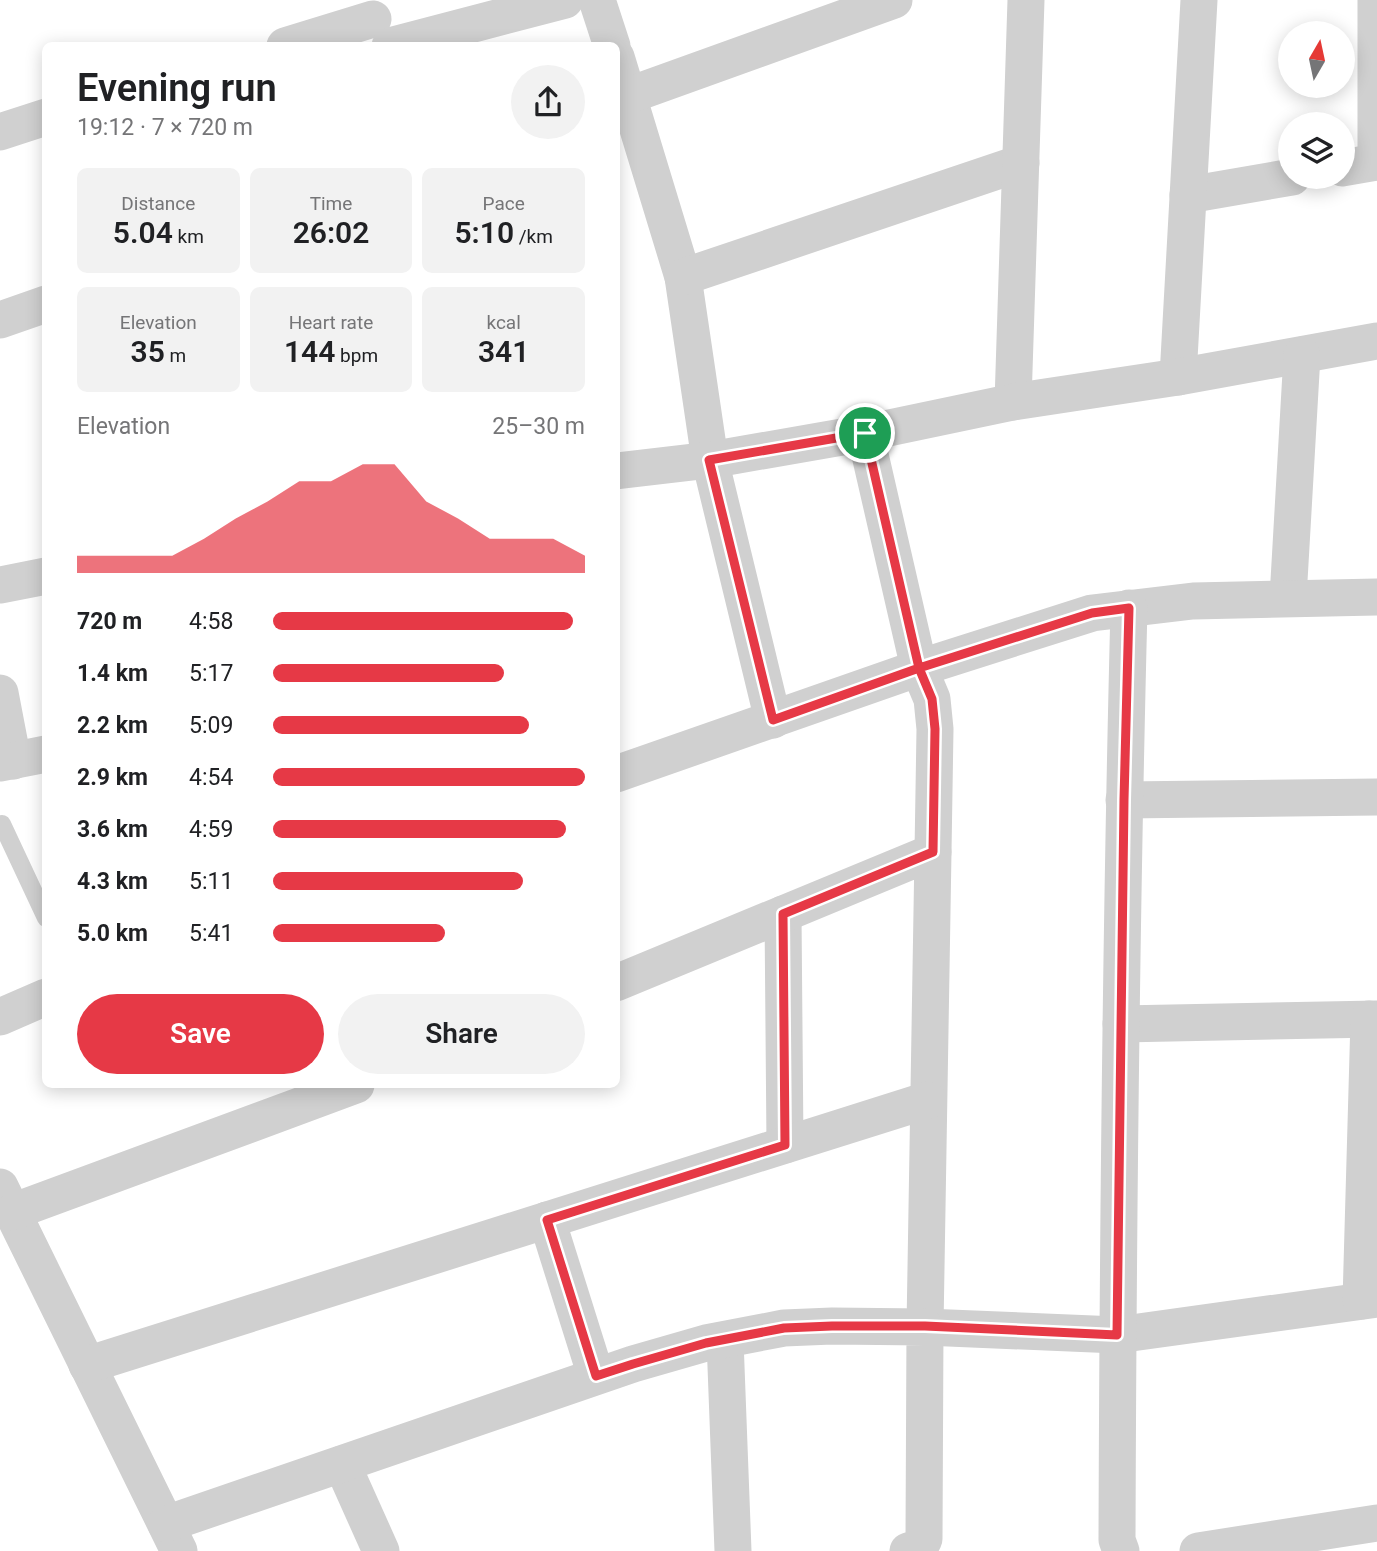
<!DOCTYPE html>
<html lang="en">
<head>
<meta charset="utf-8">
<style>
  :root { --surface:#fff; --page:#f2f2f2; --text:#202124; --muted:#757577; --accent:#e63946 }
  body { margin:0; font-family:Roboto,sans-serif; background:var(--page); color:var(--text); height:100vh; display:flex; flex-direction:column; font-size:26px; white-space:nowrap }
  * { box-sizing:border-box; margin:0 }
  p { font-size:23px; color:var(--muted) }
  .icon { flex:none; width:38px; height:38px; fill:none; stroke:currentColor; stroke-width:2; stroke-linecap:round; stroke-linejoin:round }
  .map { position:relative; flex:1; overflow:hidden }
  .sheet { position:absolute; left:42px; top:42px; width:578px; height:1046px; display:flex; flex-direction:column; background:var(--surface); border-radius:10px; box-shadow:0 4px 18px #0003 }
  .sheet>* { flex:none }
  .needle { width:46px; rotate:9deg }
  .buttons { position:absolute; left:1278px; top:21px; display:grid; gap:14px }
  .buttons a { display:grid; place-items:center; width:77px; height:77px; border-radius:50%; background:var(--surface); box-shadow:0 4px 18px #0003; font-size:35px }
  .pin { position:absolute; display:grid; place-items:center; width:60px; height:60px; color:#fff; margin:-30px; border:4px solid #fff; border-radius:50%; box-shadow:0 2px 7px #0007 }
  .round { display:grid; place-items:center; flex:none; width:74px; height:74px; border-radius:37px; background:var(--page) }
  .summary { display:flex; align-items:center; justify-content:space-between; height:119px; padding:0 35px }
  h1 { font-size:38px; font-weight:600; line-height:52px }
  .stats { display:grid; grid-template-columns:repeat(3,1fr); gap:10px; height:119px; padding:7px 35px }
  .stats div { display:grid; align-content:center; border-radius:10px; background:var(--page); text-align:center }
  .stats b { font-size:30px; font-weight:600 }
  .stats small { font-size:19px; font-weight:400 }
  .stats p { font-size:19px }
  .chart { height:196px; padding:14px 35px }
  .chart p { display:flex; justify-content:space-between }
  .chart svg { width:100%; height:126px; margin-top:7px; fill:var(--accent); opacity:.7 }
  .button { display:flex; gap:14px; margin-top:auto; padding:14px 35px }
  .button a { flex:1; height:80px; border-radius:42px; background:var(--accent); color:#fff; font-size:28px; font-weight:600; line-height:80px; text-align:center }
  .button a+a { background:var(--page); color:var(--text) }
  ul { padding:0 35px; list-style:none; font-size:23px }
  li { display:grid; grid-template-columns:112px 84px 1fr; align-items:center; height:52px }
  li i { height:18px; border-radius:9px; background:var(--accent) }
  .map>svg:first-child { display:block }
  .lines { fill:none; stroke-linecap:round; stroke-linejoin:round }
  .lane { stroke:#d0d0d0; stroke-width:18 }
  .street { stroke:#d0d0d0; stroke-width:37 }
  .route-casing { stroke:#fff; stroke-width:14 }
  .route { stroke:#e63946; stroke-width:9 }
</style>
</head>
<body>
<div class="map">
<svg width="1377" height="1551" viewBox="0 0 1377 1551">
  <rect width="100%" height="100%" fill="#fff"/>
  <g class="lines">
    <polyline class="lane" points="2,824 46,918"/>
    <g class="street">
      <polyline points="597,0 612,46"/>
      <polyline points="285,46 373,19"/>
      <polyline points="390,46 565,0"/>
      <polyline points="616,57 683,277 710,460 773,720"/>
      <polyline points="616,100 894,0"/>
      <polyline points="0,132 46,117"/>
      <polyline points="1376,162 1376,0"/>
      <polyline points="1342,168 1377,162"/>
      <polyline points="1188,195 1292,177"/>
      <polyline points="683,277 1021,163"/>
      <polyline points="0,320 46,304"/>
      <polyline points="1178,377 1199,0"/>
      <polyline points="1013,402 1026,0"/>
      <polyline points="865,433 919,668 932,699 935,729 933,852"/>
      <polyline points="616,471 710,460 865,433 1013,402 1178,377 1377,341"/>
      <polyline points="0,585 46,576"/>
      <polyline points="1288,598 1302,355"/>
      <polyline points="0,693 13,761"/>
      <polyline points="0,763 46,754"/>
      <polyline points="616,774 919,668 1092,613 1193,601 1377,597"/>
      <polyline points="1124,800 1377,797"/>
      <polyline points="783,914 785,1145"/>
      <polyline points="616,983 933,852 925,1327 1117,1335 1377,1299"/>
      <polyline points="0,1017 46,997"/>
      <polyline points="1121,1024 1377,1019"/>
      <polyline points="0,1187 179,1551"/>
      <polyline points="12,1212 356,1085"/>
      <polyline points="547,1220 596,1376"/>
      <polyline points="1361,1301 1369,1019"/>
      <polyline points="725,1340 733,1551"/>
      <polyline points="87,1365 928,1100"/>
      <polyline points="342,1464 381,1551"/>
      <polyline points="166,1524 633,1364 706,1343 784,1328 832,1326 925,1327 924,1539 920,1547 908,1551"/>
      <path d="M1121,1551L1117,1540C1118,1229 1121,918 1129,608"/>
      <polyline points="1198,1551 1377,1523"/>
    </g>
  </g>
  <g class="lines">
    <defs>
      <polyline id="route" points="865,433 919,668 932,699 935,729 933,852 783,914 785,1145 547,1220 596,1376 633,1364 706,1343 784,1328 832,1326 925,1326 1117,1335 1124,800 1129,608 1092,613 919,668 773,720 709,460 865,433"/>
    </defs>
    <use href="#route" class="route-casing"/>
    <use href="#route" class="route"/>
  </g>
</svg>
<div class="buttons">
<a><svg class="needle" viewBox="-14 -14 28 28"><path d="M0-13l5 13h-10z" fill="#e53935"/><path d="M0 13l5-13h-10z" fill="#757577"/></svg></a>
<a><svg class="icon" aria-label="layers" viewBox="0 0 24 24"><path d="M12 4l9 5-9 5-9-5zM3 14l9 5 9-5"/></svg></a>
</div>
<div class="pin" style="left:865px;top:433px;background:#1e9e55"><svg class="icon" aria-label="arrive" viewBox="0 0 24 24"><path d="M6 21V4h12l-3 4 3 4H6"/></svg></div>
<section class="sheet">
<div class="summary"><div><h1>Evening run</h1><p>19:12 · 7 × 720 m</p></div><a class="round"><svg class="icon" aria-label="share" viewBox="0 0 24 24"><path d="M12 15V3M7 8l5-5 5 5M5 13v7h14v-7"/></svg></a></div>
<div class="stats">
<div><p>Distance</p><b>5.04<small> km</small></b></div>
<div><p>Time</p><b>26:02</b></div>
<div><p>Pace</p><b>5:10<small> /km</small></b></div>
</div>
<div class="stats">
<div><p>Elevation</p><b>35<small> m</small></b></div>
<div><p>Heart rate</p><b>144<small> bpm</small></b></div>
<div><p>kcal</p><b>341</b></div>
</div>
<div class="chart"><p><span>Elevation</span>25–30 m</p>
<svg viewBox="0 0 160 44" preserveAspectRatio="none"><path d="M0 44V38L10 38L20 38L30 38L40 32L50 25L60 19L70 12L80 12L90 6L100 6L110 19L120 25L130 32L140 32L150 32L160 38V44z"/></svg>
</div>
<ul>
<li><b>720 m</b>4:58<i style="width:96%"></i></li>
<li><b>1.4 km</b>5:17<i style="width:74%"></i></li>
<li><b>2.2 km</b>5:09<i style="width:82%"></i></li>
<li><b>2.9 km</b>4:54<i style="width:100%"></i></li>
<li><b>3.6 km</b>4:59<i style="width:94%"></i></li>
<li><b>4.3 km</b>5:11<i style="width:80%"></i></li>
<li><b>5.0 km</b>5:41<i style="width:55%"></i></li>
</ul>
<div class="button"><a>Save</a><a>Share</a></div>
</section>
</div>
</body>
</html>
